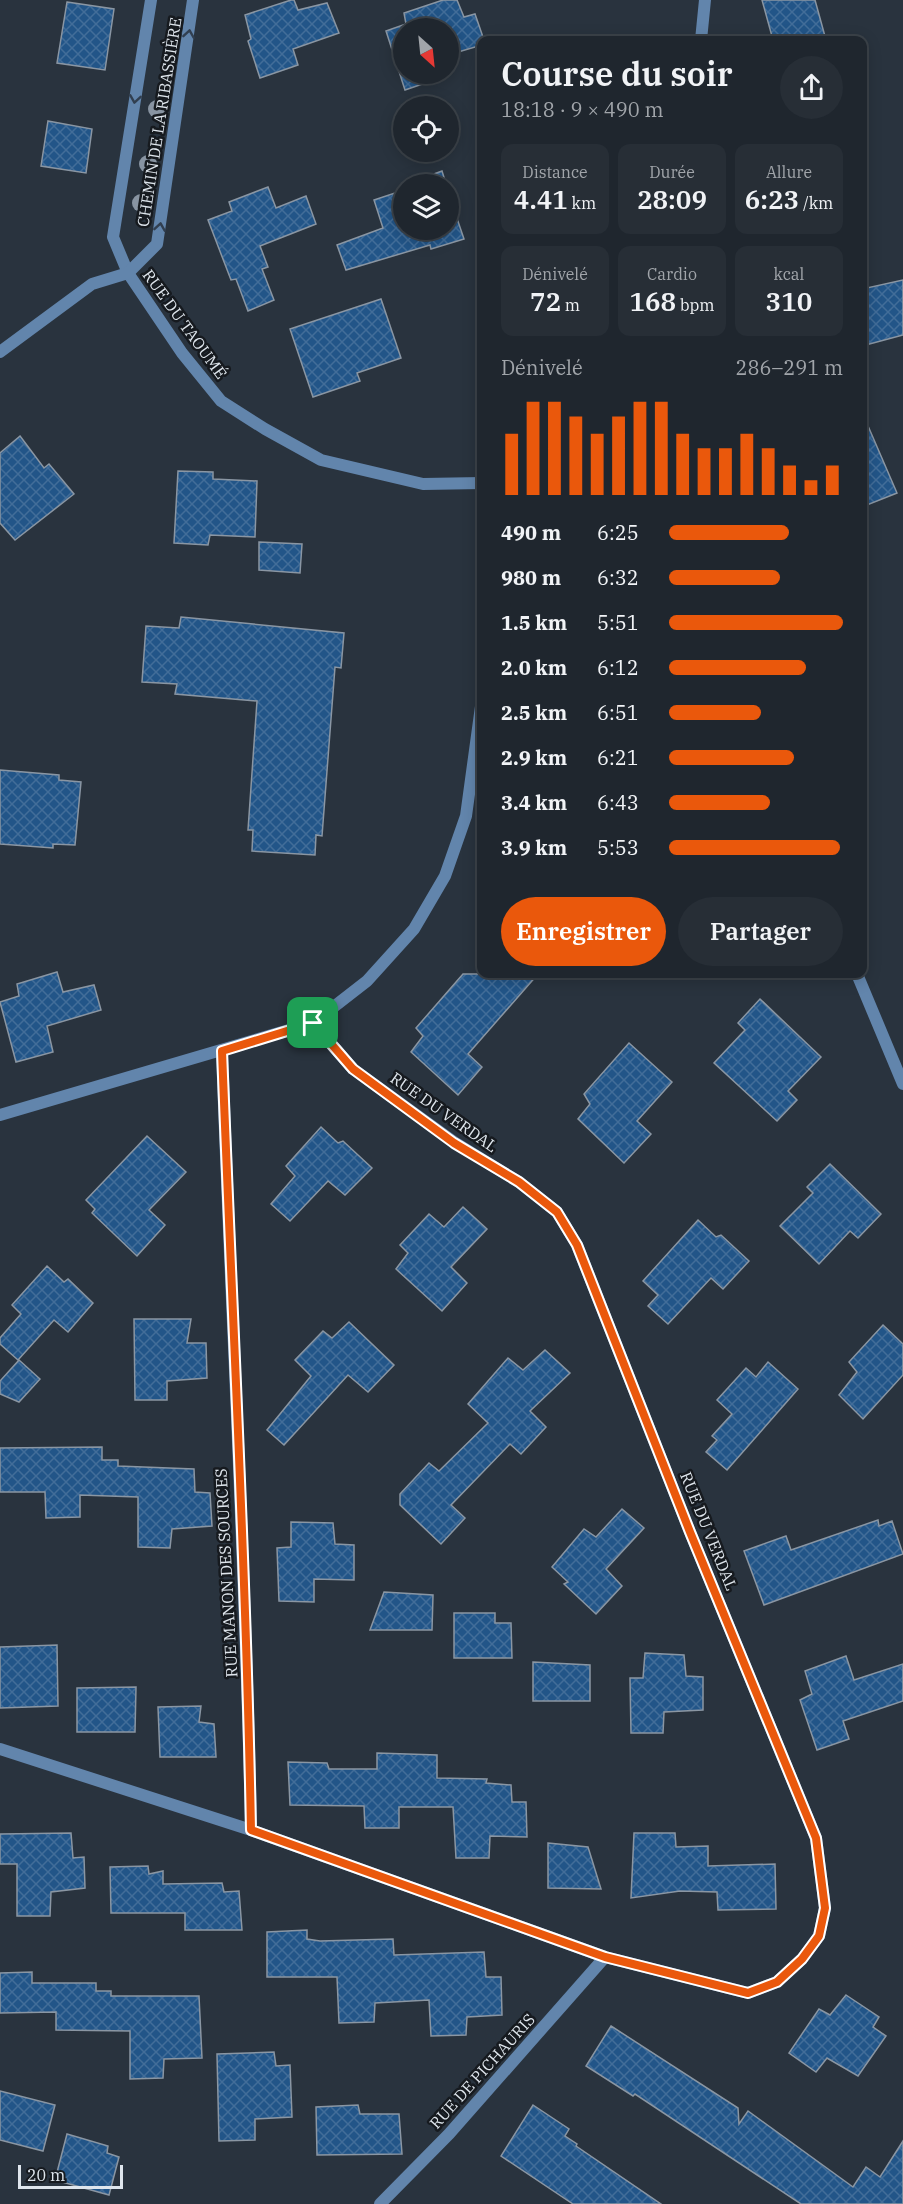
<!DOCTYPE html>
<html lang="fr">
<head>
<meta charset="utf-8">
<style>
  :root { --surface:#1f262e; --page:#272e36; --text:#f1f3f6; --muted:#a1a5aa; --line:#3c434a; --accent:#ea580c }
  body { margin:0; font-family:"IBM Plex Serif",serif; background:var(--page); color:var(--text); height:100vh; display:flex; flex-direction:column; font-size:22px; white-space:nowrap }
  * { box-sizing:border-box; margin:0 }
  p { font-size:20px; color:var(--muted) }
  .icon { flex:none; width:33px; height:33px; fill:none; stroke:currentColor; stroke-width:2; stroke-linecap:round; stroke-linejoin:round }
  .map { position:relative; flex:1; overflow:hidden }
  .drawer { position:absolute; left:477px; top:36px; width:390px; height:942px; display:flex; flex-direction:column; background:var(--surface); border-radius:12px; box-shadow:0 3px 15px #0003,0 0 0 2px var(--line) }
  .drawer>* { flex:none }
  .needle { width:39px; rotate:153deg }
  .fabs { position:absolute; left:393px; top:18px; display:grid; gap:12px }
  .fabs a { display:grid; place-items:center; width:66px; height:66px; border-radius:50%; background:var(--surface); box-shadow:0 3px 15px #0003,0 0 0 2px var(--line); font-size:30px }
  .scale { position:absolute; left:18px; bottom:15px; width:105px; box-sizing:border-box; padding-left:6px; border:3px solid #dfe6ed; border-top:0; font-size:16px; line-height:21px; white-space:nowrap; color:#dfe6ed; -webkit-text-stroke:4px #161a1f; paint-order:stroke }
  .pin { position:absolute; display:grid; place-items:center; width:51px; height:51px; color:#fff; margin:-26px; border-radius:12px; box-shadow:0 3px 9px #0006 }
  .round { display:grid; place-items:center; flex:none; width:63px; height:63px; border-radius:32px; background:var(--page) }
  .overview { display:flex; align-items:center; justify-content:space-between; height:102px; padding:0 24px }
  h1 { font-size:33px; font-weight:600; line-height:45px }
  .stats { display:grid; grid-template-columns:repeat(3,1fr); gap:9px; height:102px; padding:6px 24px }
  .stats div { display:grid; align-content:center; border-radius:12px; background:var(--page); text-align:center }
  .stats b { font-size:26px; font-weight:600 }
  .stats small { font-size:16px; font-weight:400 }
  .stats p { font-size:16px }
  .chart { height:168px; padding:12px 24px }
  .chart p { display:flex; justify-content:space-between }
  .chart svg { width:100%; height:108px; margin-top:6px; stroke:var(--accent); stroke-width:6 }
  .action { display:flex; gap:12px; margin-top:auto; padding:12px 24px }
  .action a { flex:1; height:69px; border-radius:36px; background:var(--accent); color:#fff; font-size:24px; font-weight:600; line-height:69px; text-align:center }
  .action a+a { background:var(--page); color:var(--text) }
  ul { padding:0 24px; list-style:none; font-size:20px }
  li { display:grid; grid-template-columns:96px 72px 1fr; align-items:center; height:45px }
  li i { height:15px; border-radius:8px; background:var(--accent) }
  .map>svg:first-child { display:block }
  .building { fill:url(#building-cross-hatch); stroke:#8a96a3; stroke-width:1.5 }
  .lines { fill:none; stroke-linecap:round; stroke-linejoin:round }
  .street { stroke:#6285ac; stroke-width:12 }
  .tree { fill:#8894a2 }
  .oneway { stroke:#313f50 }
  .route-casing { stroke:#fff; stroke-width:12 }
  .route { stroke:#ea580c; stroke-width:8 }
  .labels { text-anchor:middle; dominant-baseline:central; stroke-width:5; stroke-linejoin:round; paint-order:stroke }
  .street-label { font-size:16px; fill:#dfe6ed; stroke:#161a1f }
</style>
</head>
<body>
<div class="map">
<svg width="903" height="2204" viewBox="0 0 903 2204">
  <defs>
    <pattern id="building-cross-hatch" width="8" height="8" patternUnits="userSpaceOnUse" patternTransform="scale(1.5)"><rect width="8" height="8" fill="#258"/><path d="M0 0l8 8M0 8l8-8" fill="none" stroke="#426d99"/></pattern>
  </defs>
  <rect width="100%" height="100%" fill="#29333e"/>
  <g class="building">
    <polygon points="291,0 294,0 298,10 327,3 339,33 293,49 298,65 260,78 248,41 251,39 245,15"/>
    <polygon points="443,0 457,0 464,17 475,14 484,40 482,40 482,45 448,55 448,28 404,28 404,74 439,74 440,78 405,90 386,31 406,24 404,13"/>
    <polygon points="762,0 815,0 826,40 773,40"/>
    <polygon points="67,2 114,9 105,70 57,63"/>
    <polygon points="48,121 92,129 86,173 41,166"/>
    <polygon points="442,171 446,184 410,184 409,183"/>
    <polygon points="268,187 276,208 306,196 316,224 260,246 268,267 262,269 274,300 248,311 236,279 231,280 208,220 232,211 229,202"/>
    <polygon points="404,190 404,230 448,230 448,192 464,239 431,249 430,245 346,270 337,245 383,228 374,200"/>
    <polygon points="903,280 903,335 862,346 862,289"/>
    <polygon points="381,299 401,358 357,373 360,381 313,397 290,329"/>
    <polygon points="862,412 897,493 862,507"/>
    <polygon points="20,436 44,468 49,464 74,494 15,540 0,523 0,453"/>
    <polygon points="178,471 213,472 213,479 257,481 255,537 210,535 208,545 174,543"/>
    <polygon points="259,542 302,544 300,573 259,570"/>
    <polygon points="181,617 344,633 341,668 335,667 322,836 316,835 315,855 252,851 253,830 248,830 257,701 175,694 177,684 142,682 146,626 179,628"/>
    <polygon points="0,770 59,775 59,780 81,782 75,845 53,844 53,848 0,844"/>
    <polygon points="57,972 63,992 94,985 101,1010 47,1026 53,1052 16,1062 0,1002 19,996 17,984"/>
    <polygon points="463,974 538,974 468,1054 482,1067 458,1095 411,1052 423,1036 416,1028"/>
    <polygon points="760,999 821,1057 788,1091 797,1100 777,1121 714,1063 745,1030 738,1023"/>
    <polygon points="629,1043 672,1082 637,1121 651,1134 624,1163 578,1119 590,1104 584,1094"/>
    <polygon points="321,1127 338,1143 343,1141 372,1168 345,1195 328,1181 290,1221 271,1204 295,1176 286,1166"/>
    <polygon points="147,1136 186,1172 149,1210 165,1225 137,1256 92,1213 95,1209 86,1200"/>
    <polygon points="830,1164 881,1214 858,1238 850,1231 819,1264 780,1226 813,1193 807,1187"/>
    <polygon points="463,1207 487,1229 451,1267 467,1283 442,1311 396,1269 408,1253 400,1245 429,1214 444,1227"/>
    <polygon points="698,1220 716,1237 721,1235 749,1261 723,1289 711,1278 668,1324 648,1306 658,1295 643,1281"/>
    <polygon points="47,1266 64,1282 68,1279 93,1303 68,1332 54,1320 18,1360 0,1344 0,1338 21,1314 12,1305"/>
    <polygon points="134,1319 191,1319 187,1343 206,1343 207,1378 167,1381 167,1400 135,1400"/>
    <polygon points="349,1322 394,1365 368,1392 348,1375 284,1445 267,1430 311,1376 295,1360 323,1331 332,1338"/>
    <polygon points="883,1325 903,1344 903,1375 863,1419 839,1395 857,1372 849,1362"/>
    <polygon points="545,1350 570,1373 530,1411 546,1427 521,1454 510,1444 451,1505 465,1518 441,1544 400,1505 400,1494 429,1463 439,1471 488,1423 468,1404 508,1358 523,1370"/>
    <polygon points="19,1360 40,1379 19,1402 0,1394 0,1381"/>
    <polygon points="768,1362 798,1389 727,1470 706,1452 717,1440 712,1436 732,1414 717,1400 746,1368 756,1377"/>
    <polygon points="102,1447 102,1460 118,1460 118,1466 194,1469 195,1492 210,1493 212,1526 172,1529 170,1548 138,1547 138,1497 80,1495 80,1517 46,1518 45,1492 0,1492 0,1448"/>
    <polygon points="622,1509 644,1528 606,1569 622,1586 596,1614 564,1584 568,1582 552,1567 584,1529 596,1537"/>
    <polygon points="878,1520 879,1526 892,1521 903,1554 764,1605 744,1551 786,1536 791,1550"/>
    <polygon points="291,1522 333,1523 335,1544 354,1545 354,1580 314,1579 314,1602 279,1601 277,1548 291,1547"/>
    <polygon points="384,1592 433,1595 432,1630 370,1630"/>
    <polygon points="454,1613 495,1613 495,1623 511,1623 512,1658 454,1658"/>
    <polygon points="57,1645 58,1706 0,1708 0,1647"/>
    <polygon points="645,1653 684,1655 686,1676 703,1677 703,1710 664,1712 663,1733 631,1733 630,1678 643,1678"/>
    <polygon points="846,1656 854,1680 903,1664 903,1701 843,1721 849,1739 817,1750 800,1700 812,1694 805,1671"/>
    <polygon points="533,1662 590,1665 590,1701 533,1701"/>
    <polygon points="136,1687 135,1732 77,1732 77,1688"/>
    <polygon points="201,1706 199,1722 214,1724 216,1757 160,1757 158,1707"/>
    <polygon points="377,1753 437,1755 437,1778 487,1779 486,1783 511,1785 512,1802 526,1802 527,1837 490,1836 489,1858 456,1858 453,1807 399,1807 399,1828 365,1828 364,1806 290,1805 288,1762 327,1763 329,1769 377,1769"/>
    <polygon points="71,1833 73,1858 84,1857 85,1888 51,1892 50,1916 17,1916 17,1864 0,1864 0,1834"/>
    <polygon points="634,1833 675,1833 676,1847 708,1846 708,1866 775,1864 776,1909 718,1910 717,1892 680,1891 631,1898"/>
    <polygon points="548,1843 588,1847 601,1889 548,1888"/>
    <polygon points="148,1866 149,1874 163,1871 163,1884 222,1883 224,1892 239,1891 242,1930 185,1930 185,1913 111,1913 110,1867"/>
    <polygon points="307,1930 307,1939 320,1941 393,1939 394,1955 484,1952 486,1977 501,1977 502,2015 467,2017 466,2035 431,2036 429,2000 375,2003 374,2022 339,2023 337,1977 267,1977 267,1932"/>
    <polygon points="32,1972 32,1983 96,1983 96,1991 111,1991 111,1996 199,1996 202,2058 164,2059 163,2078 130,2079 130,2031 56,2030 56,2012 0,2013 0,1973"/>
    <polygon points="846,1995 879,2017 873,2027 886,2036 858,2076 827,2058 816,2072 789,2053 819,2009 830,2015"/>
    <polygon points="611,2026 738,2108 739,2124 748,2111 853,2187 866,2167 880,2177 903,2141 903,2204 801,2204 635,2094 633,2096 586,2066"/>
    <polygon points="274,2052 276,2066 290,2065 292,2117 255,2119 255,2140 219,2141 217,2054"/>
    <polygon points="0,2091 55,2105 43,2151 0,2140"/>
    <polygon points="358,2105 360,2114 399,2114 402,2154 317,2155 316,2107"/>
    <polygon points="533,2105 569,2129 565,2136 577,2144 576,2146 661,2204 573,2204 501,2156"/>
    <polygon points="67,2134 108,2146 107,2153 119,2157 109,2195 55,2180"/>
  </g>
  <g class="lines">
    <g class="street">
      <polyline points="151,0 113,237 128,273 182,353 221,401 265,429 321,460 423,484 482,483"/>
      <polyline points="701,40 705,0"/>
      <polyline points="0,352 92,284 128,273 157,244 193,0"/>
      <polyline points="857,974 903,1084"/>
      <path d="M222,1051C231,1310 246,1570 251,1830"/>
      <polyline points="0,1115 313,1023 367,981 414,929 445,876 466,816 482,699"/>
      <polyline points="0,1749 251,1830 605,1957 748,1993 777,1982 802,1959 819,1936 825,1908 816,1838 690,1532 577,1245 557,1212 519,1182 454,1142 353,1069 313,1023"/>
      <polyline points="380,2204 449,2134 605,1957"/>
    </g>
  </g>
  <g class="tree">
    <circle cx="157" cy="109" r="9"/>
    <circle cx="148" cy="164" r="9"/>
    <circle cx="141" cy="203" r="9"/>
  </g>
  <defs><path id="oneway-chevron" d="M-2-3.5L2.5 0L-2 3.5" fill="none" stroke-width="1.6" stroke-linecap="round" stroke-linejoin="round" transform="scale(1.5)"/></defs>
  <g class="oneway">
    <use href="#oneway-chevron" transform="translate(189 34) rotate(-81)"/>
    <use href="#oneway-chevron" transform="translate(135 99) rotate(99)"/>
    <use href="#oneway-chevron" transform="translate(160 227) rotate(-81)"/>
  </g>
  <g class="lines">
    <defs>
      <path id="route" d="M313,1023L353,1069L454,1143L519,1182L557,1212L577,1245L690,1532L816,1838L825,1908L819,1936L802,1959L777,1982L748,1993L605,1957L251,1830C246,1570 232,1310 222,1051Z"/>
    </defs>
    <use href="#route" class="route-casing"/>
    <use href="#route" class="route"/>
  </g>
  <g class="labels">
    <g class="street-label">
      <text transform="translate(159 122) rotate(-81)">CHEMIN DE LA RIBASSIÈRE</text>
      <text transform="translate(185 324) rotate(54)">RUE DU TAOUMÉ</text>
      <text transform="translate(444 1112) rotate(35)">RUE DU VERDAL</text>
      <text transform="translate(709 1531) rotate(68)">RUE DU VERDAL</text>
      <text transform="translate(226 1573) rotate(-93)">RUE MANON DES SOURCES</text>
      <text transform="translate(482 2071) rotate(-48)">RUE DE PICHAURIS</text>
    </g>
  </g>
</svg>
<div class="fabs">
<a><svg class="needle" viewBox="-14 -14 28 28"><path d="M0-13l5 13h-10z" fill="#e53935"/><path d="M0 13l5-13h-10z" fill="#a1a5aa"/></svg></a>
<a><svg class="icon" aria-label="locate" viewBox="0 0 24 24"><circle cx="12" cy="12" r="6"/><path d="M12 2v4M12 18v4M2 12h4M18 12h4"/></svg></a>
<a><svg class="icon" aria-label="layers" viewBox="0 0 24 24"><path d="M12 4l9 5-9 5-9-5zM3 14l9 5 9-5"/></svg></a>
</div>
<div class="scale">20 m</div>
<div class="pin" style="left:313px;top:1023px;background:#1e9e55"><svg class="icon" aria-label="arrive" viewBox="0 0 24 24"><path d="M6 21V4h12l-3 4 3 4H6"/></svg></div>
<section class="drawer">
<div class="overview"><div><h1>Course du soir</h1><p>18:18 · 9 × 490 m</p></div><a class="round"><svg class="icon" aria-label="share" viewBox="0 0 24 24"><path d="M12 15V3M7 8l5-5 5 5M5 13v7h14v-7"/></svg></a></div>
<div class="stats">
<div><p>Distance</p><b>4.41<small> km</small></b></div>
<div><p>Durée</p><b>28:09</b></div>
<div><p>Allure</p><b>6:23<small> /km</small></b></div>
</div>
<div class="stats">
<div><p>Dénivelé</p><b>72<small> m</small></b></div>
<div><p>Cardio</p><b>168<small> bpm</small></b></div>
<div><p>kcal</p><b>310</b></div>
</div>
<div class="chart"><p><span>Dénivelé</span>286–291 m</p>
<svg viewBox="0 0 160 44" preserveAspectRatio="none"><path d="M5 44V19M15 44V6M25 44V6M35 44V12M45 44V19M55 44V12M65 44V6M75 44V6M85 44V19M95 44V25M105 44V25M115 44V19M125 44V25M135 44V32M145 44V38M155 44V32"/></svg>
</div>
<ul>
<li><b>490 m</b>6:25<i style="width:69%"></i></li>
<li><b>980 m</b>6:32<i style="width:64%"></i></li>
<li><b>1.5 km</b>5:51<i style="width:100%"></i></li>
<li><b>2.0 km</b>6:12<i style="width:79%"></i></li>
<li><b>2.5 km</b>6:51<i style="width:53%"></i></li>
<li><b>2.9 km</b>6:21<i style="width:72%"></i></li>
<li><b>3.4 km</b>6:43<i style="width:58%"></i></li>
<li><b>3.9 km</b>5:53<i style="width:98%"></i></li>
</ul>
<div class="action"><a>Enregistrer</a><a>Partager</a></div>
</section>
</div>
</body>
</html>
